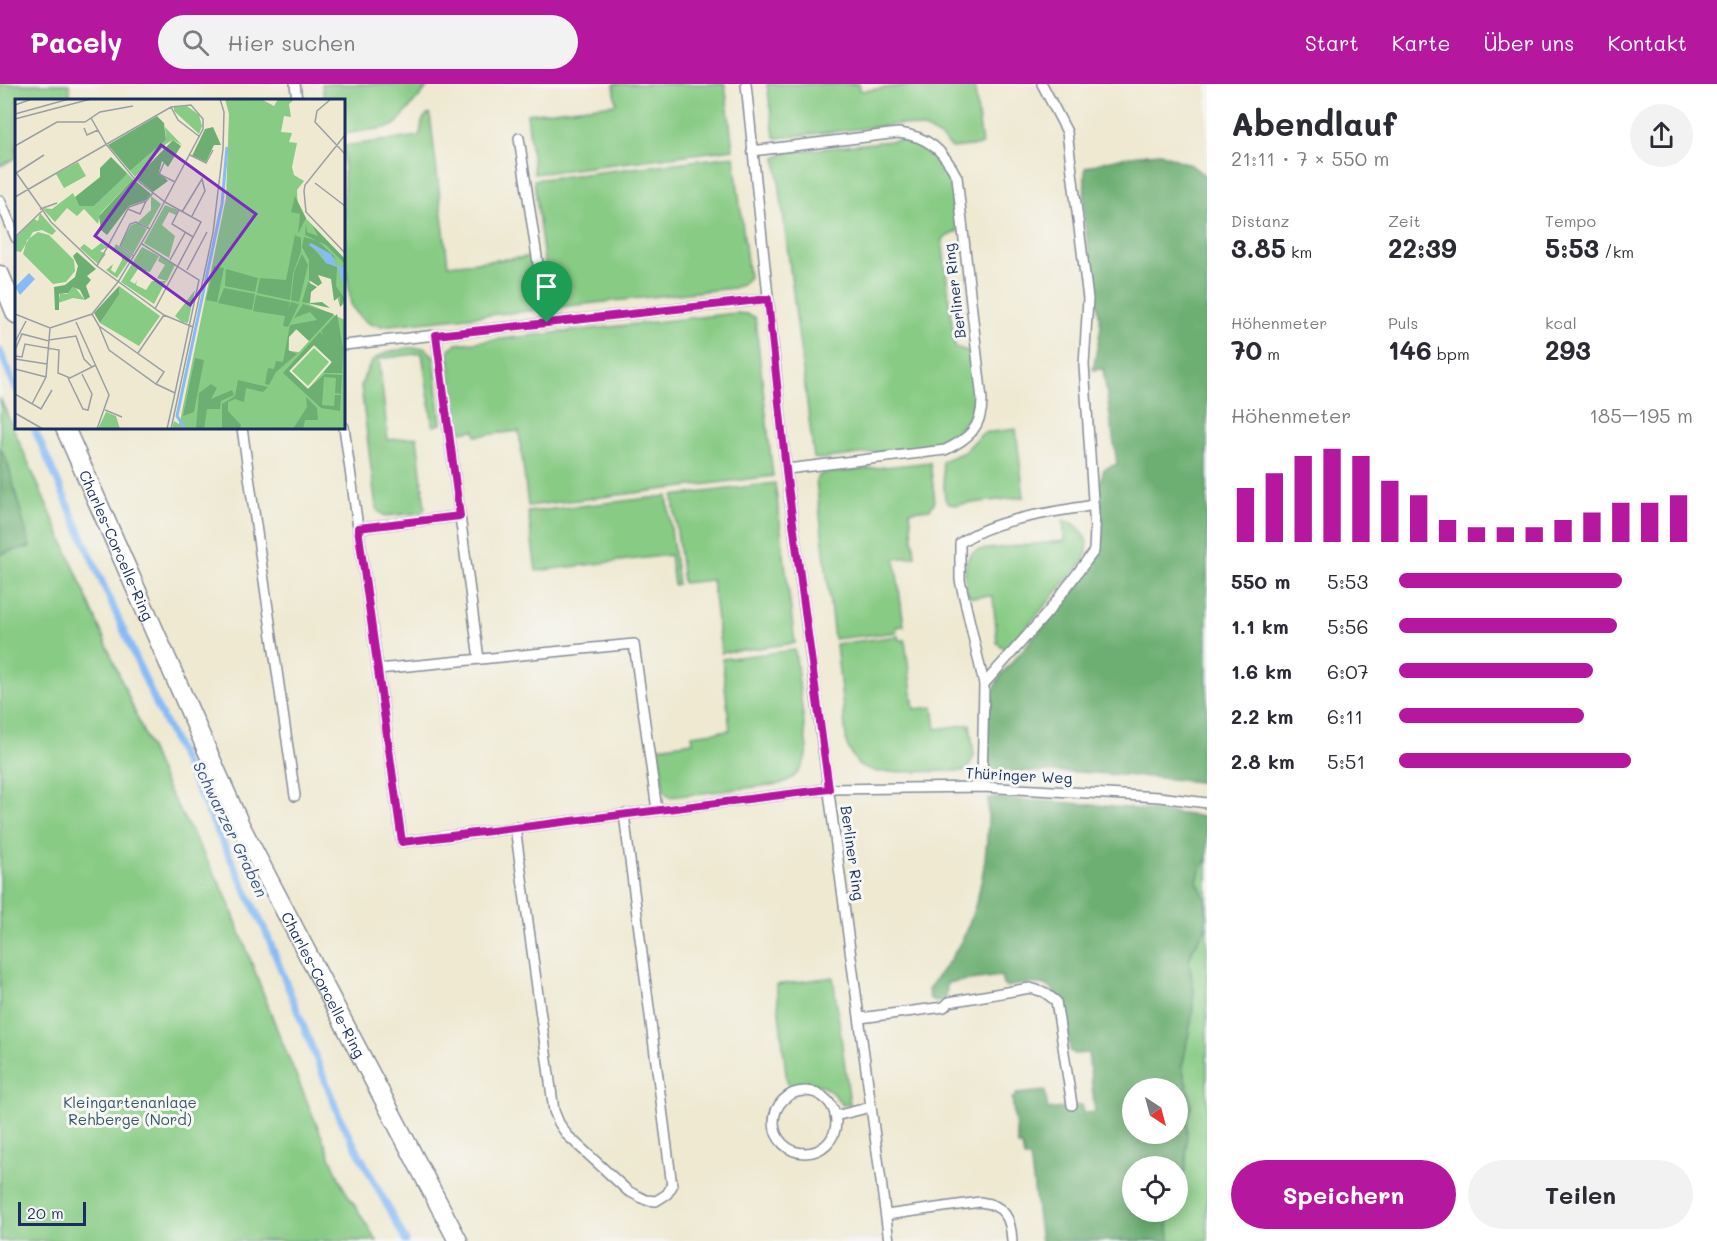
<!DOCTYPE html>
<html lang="de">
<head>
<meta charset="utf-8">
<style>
  :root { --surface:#fff; --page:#f2f2f3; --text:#2b2b33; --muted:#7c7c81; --accent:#b5179e }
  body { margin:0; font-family:Mali,sans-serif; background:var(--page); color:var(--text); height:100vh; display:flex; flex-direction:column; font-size:22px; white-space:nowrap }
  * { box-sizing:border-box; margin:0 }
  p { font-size:20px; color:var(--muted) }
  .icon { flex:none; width:33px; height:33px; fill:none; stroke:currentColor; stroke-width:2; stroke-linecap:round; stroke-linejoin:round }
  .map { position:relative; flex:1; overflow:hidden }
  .side { display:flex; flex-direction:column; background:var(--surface); width:510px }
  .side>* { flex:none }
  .needle { width:39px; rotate:144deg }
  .buttons { position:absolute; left:1122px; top:994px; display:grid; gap:12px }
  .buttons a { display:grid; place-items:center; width:66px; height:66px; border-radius:50%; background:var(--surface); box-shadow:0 3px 15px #0003; font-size:30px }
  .scale { position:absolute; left:18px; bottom:15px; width:68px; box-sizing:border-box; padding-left:6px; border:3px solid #1b2f5e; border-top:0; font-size:16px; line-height:21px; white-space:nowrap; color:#1b2f5e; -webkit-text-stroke:4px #f6f6f2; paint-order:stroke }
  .pin { position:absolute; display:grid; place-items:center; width:51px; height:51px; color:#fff; margin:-62px -26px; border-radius:50% 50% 50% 0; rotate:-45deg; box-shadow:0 0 6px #0007 }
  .pin .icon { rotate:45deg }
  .round { display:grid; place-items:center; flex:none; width:63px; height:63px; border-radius:32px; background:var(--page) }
  .head { display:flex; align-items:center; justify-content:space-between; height:102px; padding:0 24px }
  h1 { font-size:33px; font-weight:700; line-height:45px }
  .metrics { display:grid; grid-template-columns:repeat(3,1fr); gap:9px; height:102px; padding:6px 24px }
  .metrics div { display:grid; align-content:center }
  .metrics b { font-size:26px; font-weight:700 }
  .metrics small { font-size:16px; font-weight:400 }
  .metrics p { font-size:16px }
  .chart { height:168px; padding:12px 24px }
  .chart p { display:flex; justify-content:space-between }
  .chart svg { width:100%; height:108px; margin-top:6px; stroke:var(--accent); stroke-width:6 }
  .action { display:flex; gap:12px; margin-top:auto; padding:12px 24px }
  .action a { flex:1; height:69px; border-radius:36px; background:var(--accent); color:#fff; font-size:24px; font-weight:700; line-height:69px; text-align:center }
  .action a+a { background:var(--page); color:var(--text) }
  ul { padding:0 24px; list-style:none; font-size:20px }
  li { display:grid; grid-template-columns:96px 72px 1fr; align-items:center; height:45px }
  li i { height:15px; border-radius:8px; background:var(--accent) }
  header { display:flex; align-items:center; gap:36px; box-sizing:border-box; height:84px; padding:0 30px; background:var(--accent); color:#fff }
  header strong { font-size:28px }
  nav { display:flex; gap:33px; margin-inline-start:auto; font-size:21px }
  .search { width:420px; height:54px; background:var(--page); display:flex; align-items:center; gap:15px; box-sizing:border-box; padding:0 21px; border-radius:33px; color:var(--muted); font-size:22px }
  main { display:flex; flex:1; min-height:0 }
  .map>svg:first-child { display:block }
  .green { fill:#87cb84; stroke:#517d71; stroke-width:1.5 }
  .forest { fill:#6daf72; stroke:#446f68; stroke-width:1.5; fill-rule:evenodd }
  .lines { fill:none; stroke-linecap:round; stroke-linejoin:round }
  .stream { stroke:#88bbf5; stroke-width:7 }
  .service-casing { stroke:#858c98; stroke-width:12 }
  .minor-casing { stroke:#858c98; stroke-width:21 }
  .service { stroke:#fff; stroke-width:9 }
  .minor { stroke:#fff; stroke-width:18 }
  .route-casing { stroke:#fff; stroke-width:12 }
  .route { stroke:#b5179e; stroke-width:8 }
  .labels { text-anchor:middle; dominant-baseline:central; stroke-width:6; stroke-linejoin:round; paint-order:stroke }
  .street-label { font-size:15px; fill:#1b2f5e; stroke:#f6f6f2 }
  .park-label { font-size:15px; fill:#365668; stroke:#f6f6f2 }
  .water-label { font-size:16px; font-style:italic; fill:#365284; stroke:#f6f6f2 }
  .inset-river { fill:none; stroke:#88bbf5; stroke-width:3 }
  .inset-road { fill:none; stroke:#9a9fa4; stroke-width:1.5 }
  .view { fill:#7b2cbf; fill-opacity:0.15; stroke:#7b2cbf; stroke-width:3 }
  .inset-edge { fill:none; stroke:#1b2f5e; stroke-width:3 }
</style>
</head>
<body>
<header>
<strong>Pacely</strong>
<div class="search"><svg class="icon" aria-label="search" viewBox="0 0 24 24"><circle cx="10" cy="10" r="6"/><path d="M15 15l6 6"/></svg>Hier suchen</div>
<nav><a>Start</a><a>Karte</a><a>Über uns</a><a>Kontakt</a></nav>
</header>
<main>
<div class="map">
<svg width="1207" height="1157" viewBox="0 0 1207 1157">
  <rect width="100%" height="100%" fill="#f6f6f2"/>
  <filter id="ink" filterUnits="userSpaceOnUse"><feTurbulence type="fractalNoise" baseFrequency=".0167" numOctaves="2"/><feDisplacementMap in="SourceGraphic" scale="12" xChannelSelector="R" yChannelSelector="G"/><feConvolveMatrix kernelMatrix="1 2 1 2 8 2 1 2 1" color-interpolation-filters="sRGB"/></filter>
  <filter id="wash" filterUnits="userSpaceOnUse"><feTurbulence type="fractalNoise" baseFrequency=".008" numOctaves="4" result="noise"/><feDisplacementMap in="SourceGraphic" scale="24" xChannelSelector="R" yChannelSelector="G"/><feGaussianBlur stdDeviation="1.35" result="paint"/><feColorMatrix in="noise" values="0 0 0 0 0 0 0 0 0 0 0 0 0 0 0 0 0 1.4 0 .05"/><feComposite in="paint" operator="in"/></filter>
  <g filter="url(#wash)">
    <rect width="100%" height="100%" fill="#efe9d2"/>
    <g class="green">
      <polygon points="0,0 69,0 71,16 16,16 16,74 0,82"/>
      <polygon points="322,0 430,0 396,40 390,43 344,50 344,16 324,16"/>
      <polygon points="614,0 725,0 733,65 534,90 527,30 616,20"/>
      <polygon points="767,0 859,0 861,7 917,0 974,0 982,61 952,64 940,53 926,45 901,40 777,54 774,52"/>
      <path d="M430,30L448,181L528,173L531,176L538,226L381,242L370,240L362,235L351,222L344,166V62L419,52C423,43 419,33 430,30Z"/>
      <path d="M899,56C953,60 954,105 958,147L942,155L955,263L971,268C976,315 983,336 936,361L819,375L814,374L776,74L785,69Z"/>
      <polygon points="734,72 749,194 742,201 733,204 550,224 534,96"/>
      <polygon points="736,229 746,230 755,233 773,392 528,422 519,347 476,352 475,346 461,348 460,343 457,343 448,269 450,264 456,260"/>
      <path d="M409,264H425L434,272L441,340L433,342L422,269L379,275L388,356L417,353L425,425L420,429L385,432L378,427L376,424L361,302C371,270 378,270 409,264Z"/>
      <polygon points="0,314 71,476 166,702 225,809 280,953 343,1103 377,1157 0,1157"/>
      <polygon points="1016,345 1024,413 955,421 948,419 945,415 942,377 964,368 983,349"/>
      <polygon points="930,378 935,417 930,425 910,427 915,472 895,475 904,542 896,543 897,548 834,555 816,396 821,390"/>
      <polygon points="775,399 795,559 721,569 712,496 683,499 673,412"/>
      <polygon points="667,412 678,500 674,501 670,471 536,487 528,428"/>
      <path d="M1063,437C1078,437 1089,453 1087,468C1086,472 1083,476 1080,481L1011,561L1004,564L997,559L993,512L971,513L967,509C965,493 960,475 977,466L1065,457Z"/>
      <polygon points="898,552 899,556 905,556 914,625 933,623 936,645 970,640 974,672 967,687 877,688 858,681 847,662 836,560"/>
      <path d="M795,566L807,665C805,683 797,694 780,700L670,713L664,707L659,663L693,658L692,651L730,646L722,575Z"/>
      <polygon points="1207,774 1207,835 1205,815 1197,797 1200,787"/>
      <polygon points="1207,842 1207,1157 1169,1157 1167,1128 1178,1128 1178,1100 1183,1092 1187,1040 1191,1023 1190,1013 1182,983 1192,933 1194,907 1189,877 1193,864"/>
      <path d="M833,893L850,1020L842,1021C835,1010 824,1000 810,999C803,999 796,1001 790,1002L787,998L776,901Z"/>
    </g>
    <g class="forest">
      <path d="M1160,69L1191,81L1207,93V699L1151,693L1078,688L987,687C988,656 984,620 1000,592L1092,485L1099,470L1103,448L1099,401L1104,385L1117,380L1103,285L1093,286L1101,243L1084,136L1085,84C1112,74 1131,71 1160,69Z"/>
      <polygon points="0,363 8,380 30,463 7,468 0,471"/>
      <path d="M988,714C1061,717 1134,724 1207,733V774L1200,787L1197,797L1205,815L1207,842L1193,864L1189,877L1194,907L1192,933L1182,983L1190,1013L1191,1023L1187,1040L1186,1085L1178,1100V1083H1132V1128H1167L1169,1157H1041L1030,1074H1024L1022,1062H1018L1012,1014L1016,1013V1010L1045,1007L1048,1026L1082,1021L1083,1029L1095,1028L1088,969L1075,970L1070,967C1067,945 1067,902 1039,900C1028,899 1016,901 1006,903L1003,901L1001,892L947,899L946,914L938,918L932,917L929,913L928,905C941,888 955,871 964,851C984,808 989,761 988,714ZM1132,1005H1178V1050H1132Z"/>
    </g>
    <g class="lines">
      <g class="stream">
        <polyline points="0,267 16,305"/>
        <polyline points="34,344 157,622 266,848 340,1034 406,1157"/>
      </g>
    </g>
  </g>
  <g filter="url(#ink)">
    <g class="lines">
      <defs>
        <g id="service">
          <polyline points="295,0 297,16"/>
          <polyline points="746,0 787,395 889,1157"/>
          <polyline points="519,54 547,239"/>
          <path d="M752,67L898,49C928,52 943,66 957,93L982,316C982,344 968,355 945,366L787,385"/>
          <polyline points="0,116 16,154"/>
          <polyline points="436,251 479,575"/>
          <polyline points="344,261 768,215"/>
          <polyline points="344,343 402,758 829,705 982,703 1159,713 1207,719"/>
          <polyline points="242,344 295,712"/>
          <polyline points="358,444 460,432"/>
          <polyline points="378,585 634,560 657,726"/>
          <path d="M984,600L960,496V459C994,434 1052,429 1093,421"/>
          <polyline points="982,703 984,600 1048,528 1094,467 1095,446 1084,281 1088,215 1067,48 1042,0"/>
          <polyline points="515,743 554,1027 559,1039 567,1051 628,1107 646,1116 656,1117 667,1110 672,1102 624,730"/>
          <polyline points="860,934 944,923 949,918 1030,904 1044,908 1056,917 1072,1021"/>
          <circle cx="805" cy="1038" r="31"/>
          <polyline points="835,1032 871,1023"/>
          <path d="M886,1131L980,1118C1004,1121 1011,1133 1012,1157"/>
        </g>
        <g id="minor">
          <polyline points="0,191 16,230"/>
          <path id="s1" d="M65,344L240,741L458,1157"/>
        </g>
      </defs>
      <use href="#service" class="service-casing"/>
      <use href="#minor" class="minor-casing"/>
      <use href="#service" class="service"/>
      <use href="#minor" class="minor"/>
    </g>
  </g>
  <g class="lines" filter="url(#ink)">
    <defs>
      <polygon id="route" points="768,215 787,395 829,705 402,758 358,444 460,432 436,251"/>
    </defs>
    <use href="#route" class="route-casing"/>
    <use href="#route" class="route"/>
  </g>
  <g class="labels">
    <g class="street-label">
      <text transform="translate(954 207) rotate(-97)">Berliner Ring</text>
      <text stroke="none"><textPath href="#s1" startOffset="128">Charles-Corcelle-Ring</textPath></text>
      <text transform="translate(1019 691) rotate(3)">Thüringer Weg</text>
      <text transform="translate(853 769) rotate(82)">Berliner Ring</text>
      <text stroke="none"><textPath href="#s1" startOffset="614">Charles-Corcelle-Ring</textPath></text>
    </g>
    <g class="park-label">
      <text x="130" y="1018">Kleingartenanlage<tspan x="130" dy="17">Rehberge (Nord)</tspan></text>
    </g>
    <g class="water-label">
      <text transform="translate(231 745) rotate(64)">Schwarzer Graben</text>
    </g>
  </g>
  <g transform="translate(15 15)">
    <rect width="330" height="330" fill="#efe9d2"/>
    <path d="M210,0H246L259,7L263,0H280L274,5L276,18L269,17L266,33L277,34L274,43L282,44L277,68L279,76L289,82L282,91L283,111L330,160V204L325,208L317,180L306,174L296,175L292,204L330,221V330H157L159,322L164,325L165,322L211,99L214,15ZM282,230L294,242L284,253L274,252V238ZM299,246L317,263L293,290L274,272ZM172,7L184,16L187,27L184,35L159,12V8ZM150,28L167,46L158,41L151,45L120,78L115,72L151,41ZM63,63L71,77L49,89L41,75ZM112,74L118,80L85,115L83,125L69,110L62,117L52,109L40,123L27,109L37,110L58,94L64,107H79ZM136,97L146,105L133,128L123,123L136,111ZM150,106L163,111L161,116L154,113L147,126L160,137L154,159L129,144ZM25,114L41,132L37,136L27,131L18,133L6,153L0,152L1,138L19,120L23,122ZM122,124L132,130L118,155L105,146L116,126ZM23,133L34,136L59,161L60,172L51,183L38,185L8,155L12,141ZM86,144L92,148L85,152L91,155L83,165L65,149L69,145L77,151ZM101,145L117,157L102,179L91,171L98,165L96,171L100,174L107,161V156L98,151ZM127,148L144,157L135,173L123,170L115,182L120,185L122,181L121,186L131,191L137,182H151L139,205L106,183ZM145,157L160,166L152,182L142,179L150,166L143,162ZM59,187L70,201L58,199L43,204L45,195H52ZM104,187L145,217L124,247L85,224L104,196ZM180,191L173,224L167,223L160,217ZM299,249L314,263L293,287L277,272ZM91,313L101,317L105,330H83Z" fill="#87cb84" fill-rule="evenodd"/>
    <path d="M142,17L149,24L151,41L115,72L93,46ZM198,28L206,46H199L191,63L177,57L190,30ZM158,41L166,47L153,68L147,62L144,73L153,82L138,93L121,79ZM96,58L112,74L110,77L79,107H64L60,98L85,78V69ZM118,80L136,95L131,101L114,107L92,136L86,131L84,117ZM280,97L291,119L283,135L285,115L276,113ZM291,125L292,133L303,137L297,126L330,160V165L311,146L290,136ZM280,136L286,139V153L278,174L275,201L242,194L245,179L271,181ZM289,138L303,142L320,158L322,166L320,159L294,144L311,164L322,168L321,187L330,200L325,208V197L319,202L316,180L303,176L307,184L303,187L294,181V161L287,148ZM62,153L81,170L72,177L76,181L71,187L75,198L70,201L65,191L58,188L53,194L44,195V211H40L39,188L50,186L60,178L63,167L58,157ZM287,155L293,166L284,203L276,201L279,173ZM199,167L209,169L202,203L191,201ZM211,170L243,179L240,193L210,187ZM293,183L302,188L296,193L295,204L307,203L315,209L287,203ZM104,187V196L85,224L79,214ZM209,189L240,195L237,211L203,204ZM241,196L275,203L273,210L276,203L284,205L273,228L268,227L270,217L238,212ZM288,205L319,215L294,242L281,230L274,238L273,251L282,255L261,273L254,286L250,285L253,269L259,270L261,262L268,263L275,226L302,221L295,213L279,219ZM322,215L328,249L327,274H308L317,263L299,246L274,272L293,290L310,275L327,276L326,295L320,294L321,279L309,278L307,306L319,307L320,296H326L325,312L306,309L268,274L305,233L309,237L306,232ZM180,259L189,261L179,313L168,317ZM223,281L253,288L248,293L231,289L229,303L220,300L213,303V312L226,326L225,330H207V305L220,297ZM196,285L202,289L196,300L217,291L219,296L206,302L205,310H192L189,330H181L184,294ZM291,298L302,309L303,321H290L288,330H278L292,308Z" fill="#6daf72"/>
    <path d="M296,144L316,155L321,166L330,169V192L323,168L311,164L306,155L294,146ZM14,174L20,180L5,196L0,188Z" fill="#88bbf5"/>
    <path class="inset-river" d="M170,330L162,317L207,105L212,48"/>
    <path class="inset-road" d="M316,0L302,12L300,23L330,55M0,6L17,0M156,8L163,21L185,38M0,15L54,0M76,19L91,45L118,78L150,103L186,123L140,210M0,20L76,0M69,29L72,36L83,31M330,36L290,86L289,92L291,113L330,154M0,47L42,23H70L85,13L118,7M175,56L191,64L198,51M149,64L144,75L160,83M0,72L36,123L82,167L149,216L178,228M1,74L29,56M300,84L330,107M0,98L156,8L176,6L188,20V30L135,130L103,183L77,215L35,229L0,215M25,110L42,104M113,110L125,115L131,102M164,111L157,125L178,138M167,113L187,80L190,92L177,117M0,138L27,112M127,145L184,181L160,294M119,157L105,147L115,125L121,123L135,130M155,161L170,134M82,167L114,108L131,102L138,94M172,171L192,133M77,215L84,227L149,273L141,285M61,223L94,296L82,330M84,227L94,251L141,285L160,294L152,330M34,241L61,237L69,260L77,268M0,243L11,222M0,251L7,235L34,242M123,254L149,216M0,257L7,258L10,245L44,251L43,274L55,279L81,266M0,260L32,265M0,270L31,278M53,279L68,310L73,311L77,295L67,275M0,295L26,310L37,291M17,305L31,278L35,229M90,311L107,318M0,314L28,330M156,330L198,134L208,50L209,13L205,0"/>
    <path class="view" d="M146,46L241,115L175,206L80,137Z"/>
    <rect width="330" height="330" class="inset-edge"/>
  </g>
</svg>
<div class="buttons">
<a><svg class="needle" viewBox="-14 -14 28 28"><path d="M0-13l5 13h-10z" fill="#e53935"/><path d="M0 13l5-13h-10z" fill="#7c7c81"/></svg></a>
<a><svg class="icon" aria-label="locate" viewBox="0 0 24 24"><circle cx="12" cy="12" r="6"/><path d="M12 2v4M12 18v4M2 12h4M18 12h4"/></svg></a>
</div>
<div class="scale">20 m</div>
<div class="pin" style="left:547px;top:239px;background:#1e9e55"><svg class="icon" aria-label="arrive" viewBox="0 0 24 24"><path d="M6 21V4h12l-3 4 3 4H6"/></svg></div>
</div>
<section class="side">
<div class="head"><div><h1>Abendlauf</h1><p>21:11 · 7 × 550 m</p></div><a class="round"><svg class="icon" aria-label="share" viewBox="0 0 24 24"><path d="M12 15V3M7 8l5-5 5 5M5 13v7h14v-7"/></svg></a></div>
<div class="metrics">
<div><p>Distanz</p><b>3.85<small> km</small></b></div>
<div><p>Zeit</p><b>22:39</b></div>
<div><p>Tempo</p><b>5:53<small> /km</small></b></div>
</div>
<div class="metrics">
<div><p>Höhenmeter</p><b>70<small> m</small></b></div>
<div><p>Puls</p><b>146<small> bpm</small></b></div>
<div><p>kcal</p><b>293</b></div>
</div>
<div class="chart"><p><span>Höhenmeter</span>185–195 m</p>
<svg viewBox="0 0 160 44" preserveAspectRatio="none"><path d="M5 44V22M15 44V16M25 44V9M35 44V6M45 44V9M55 44V19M65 44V25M75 44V35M85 44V38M95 44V38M105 44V38M115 44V35M125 44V32M135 44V28M145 44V28M155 44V25"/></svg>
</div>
<ul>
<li><b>550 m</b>5:53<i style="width:76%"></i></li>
<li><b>1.1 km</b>5:56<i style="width:74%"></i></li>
<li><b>1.6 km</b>6:07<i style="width:66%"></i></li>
<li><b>2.2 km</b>6:11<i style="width:63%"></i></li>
<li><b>2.8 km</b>5:51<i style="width:79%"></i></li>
</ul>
<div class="action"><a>Speichern</a><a>Teilen</a></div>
</section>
</main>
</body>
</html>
